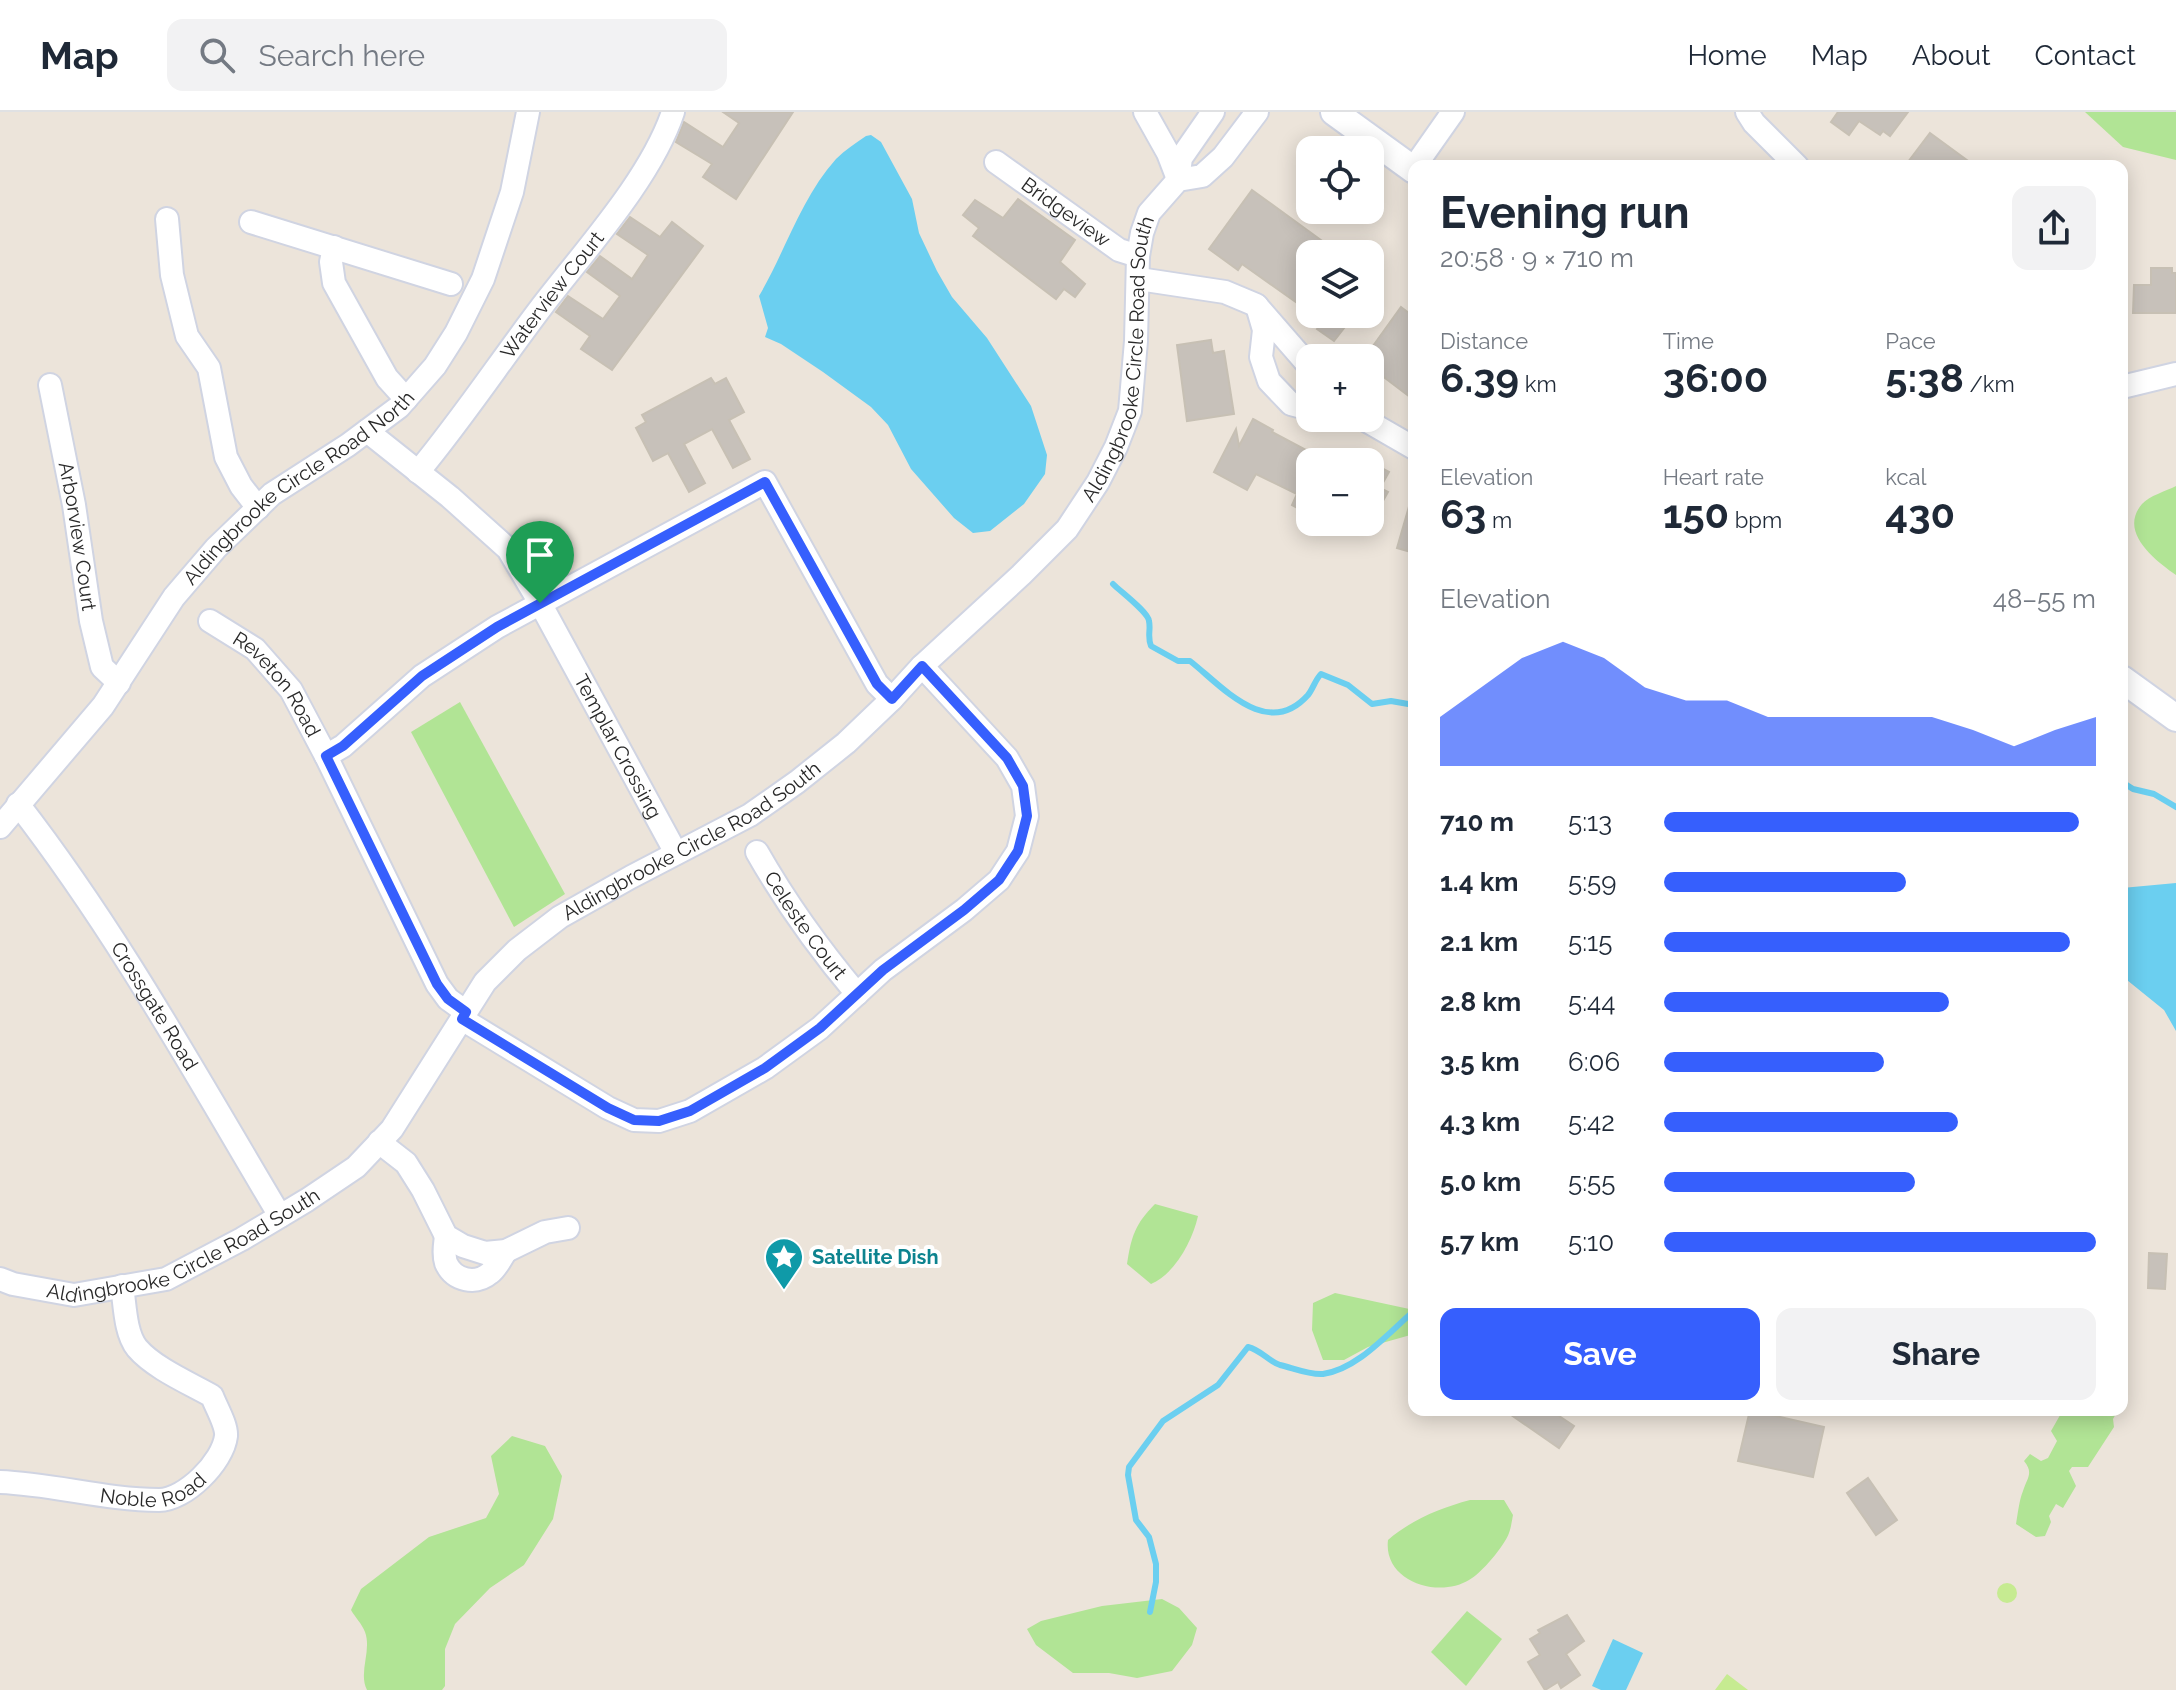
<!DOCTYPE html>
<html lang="en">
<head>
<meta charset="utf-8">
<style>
  :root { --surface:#fff; --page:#f2f2f3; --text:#1f2937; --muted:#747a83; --line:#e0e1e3; --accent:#365ffd }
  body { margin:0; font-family:Raleway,sans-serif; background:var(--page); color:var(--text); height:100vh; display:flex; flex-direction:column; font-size:30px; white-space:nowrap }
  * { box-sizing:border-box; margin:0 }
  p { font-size:26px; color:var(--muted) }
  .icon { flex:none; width:44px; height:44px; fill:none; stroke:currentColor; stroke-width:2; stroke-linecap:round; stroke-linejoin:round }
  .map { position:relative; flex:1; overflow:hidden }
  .side { position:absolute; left:1408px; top:48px; width:720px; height:1256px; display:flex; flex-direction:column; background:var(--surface); border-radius:16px; box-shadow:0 4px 20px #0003 }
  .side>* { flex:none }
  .controls { position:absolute; left:1296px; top:24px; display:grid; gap:16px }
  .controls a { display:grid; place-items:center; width:88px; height:88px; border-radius:16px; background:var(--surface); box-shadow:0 4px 20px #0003; font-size:40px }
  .pin { position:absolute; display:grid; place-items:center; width:68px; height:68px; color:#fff; margin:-82px -34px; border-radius:50% 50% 50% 0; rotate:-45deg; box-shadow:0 0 8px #0007 }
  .pin .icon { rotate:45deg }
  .round { display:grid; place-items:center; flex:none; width:84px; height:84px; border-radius:16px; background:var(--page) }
  .head { display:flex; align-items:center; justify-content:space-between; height:136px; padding:0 32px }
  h1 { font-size:44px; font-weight:700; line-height:60px }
  .metrics { display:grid; grid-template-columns:repeat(3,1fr); gap:12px; height:136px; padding:8px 32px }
  .metrics div { display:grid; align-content:center }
  .metrics b { font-size:40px; font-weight:700 }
  .metrics small { font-size:22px; font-weight:400 }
  .metrics p { font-size:22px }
  .chart { height:224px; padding:16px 32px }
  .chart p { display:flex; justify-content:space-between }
  .chart svg { width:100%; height:144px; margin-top:8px; fill:var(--accent); opacity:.7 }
  .primary-button { display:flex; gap:16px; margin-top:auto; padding:16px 32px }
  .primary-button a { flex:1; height:92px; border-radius:16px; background:var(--accent); color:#fff; font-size:32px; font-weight:700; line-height:92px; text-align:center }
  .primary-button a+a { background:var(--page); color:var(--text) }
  ul { padding:0 32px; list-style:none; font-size:26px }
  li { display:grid; grid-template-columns:128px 96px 1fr; align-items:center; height:60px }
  li i { height:20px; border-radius:10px; background:var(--accent) }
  header { display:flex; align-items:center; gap:48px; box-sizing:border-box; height:112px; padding:0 40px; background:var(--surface); border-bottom:2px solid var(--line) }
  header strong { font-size:38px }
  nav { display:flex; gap:44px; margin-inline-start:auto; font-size:28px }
  .search { width:560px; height:72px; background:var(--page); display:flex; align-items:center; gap:20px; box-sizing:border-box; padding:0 28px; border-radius:16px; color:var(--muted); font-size:30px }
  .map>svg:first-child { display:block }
  .green { fill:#b1e495 }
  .pitch { fill:#c6eb91 }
  .water { fill:#6bcff0 }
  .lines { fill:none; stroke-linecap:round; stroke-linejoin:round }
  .stream { stroke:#6bcff0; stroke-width:6 }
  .building { fill:#c7c1ba; stroke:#c7c0b4; stroke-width:2 }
  .minor-casing { stroke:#d0d4e2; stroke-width:26 }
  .tertiary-casing { stroke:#d0d4e2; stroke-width:30 }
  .minor { stroke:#fff; stroke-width:22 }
  .tertiary { stroke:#fff; stroke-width:26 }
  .route-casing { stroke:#fff; stroke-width:16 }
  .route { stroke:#365ffd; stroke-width:10 }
  .labels { text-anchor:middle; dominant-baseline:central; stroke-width:8; stroke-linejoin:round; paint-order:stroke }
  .street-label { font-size:20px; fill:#292929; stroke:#fff }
  .culture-label { font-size:20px; font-weight:bold; fill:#0d838f; stroke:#fff; text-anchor:start }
</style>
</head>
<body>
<header>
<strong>Map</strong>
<div class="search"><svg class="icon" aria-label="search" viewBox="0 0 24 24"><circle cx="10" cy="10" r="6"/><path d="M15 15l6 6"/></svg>Search here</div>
<nav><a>Home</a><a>Map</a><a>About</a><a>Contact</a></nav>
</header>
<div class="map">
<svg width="2176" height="1578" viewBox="0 0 2176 1578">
  <rect width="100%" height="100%" fill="#ece4da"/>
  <g class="green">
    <polygon points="2085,0 2176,0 2176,48 2123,35"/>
    <path d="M2176,374V463C2155,448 2118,420 2142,392C2149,384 2166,379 2176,374Z"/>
    <polygon points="460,590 565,782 514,815 411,620"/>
    <path d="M1155,1092L1198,1104C1193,1128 1174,1163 1151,1172L1127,1152C1131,1125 1135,1112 1155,1092Z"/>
    <polygon points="1335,1181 1414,1198 1414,1222 1368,1235 1344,1248 1323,1248 1312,1218 1313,1191"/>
    <path d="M2063,1298H2118L2113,1307L2114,1315L2088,1355H2072L2069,1359L2076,1374L2063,1396L2056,1392L2049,1404L2051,1410L2045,1424L2036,1425L2016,1412C2018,1401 2019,1389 2023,1379C2027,1366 2034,1361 2024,1349L2030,1342L2041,1349L2048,1346L2057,1329L2051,1319Z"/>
    <path d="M512,1324L545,1334L562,1364L553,1407L524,1453L490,1476L455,1512L445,1537V1574L442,1578H367C358,1560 372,1539 365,1520C362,1512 355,1505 351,1498L361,1477L429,1425L486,1406L499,1382L491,1344Z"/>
    <path d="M1470,1388H1504L1513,1403C1512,1408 1511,1416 1509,1421C1505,1433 1481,1462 1469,1468C1438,1487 1383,1469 1388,1428C1411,1408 1440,1396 1470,1388Z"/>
    <polygon points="1162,1487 1179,1496 1197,1516 1192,1533 1172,1559 1137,1566 1109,1561 1073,1561 1036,1533 1027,1517 1041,1509 1102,1494"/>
    <polygon points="1467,1499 1502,1527 1466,1574 1431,1540"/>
  </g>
  <g class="pitch">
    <circle cx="2007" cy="1481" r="10"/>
    <polygon points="1727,1562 1748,1578 1715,1578"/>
  </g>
  <g class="water">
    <path d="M871,23L881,30L912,87L919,121L937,159L952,185L987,226L1031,294L1047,343L1045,362L1024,392L990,419L973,421L954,406L911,357L888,313L871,295L823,260L781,232L765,225L768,216L759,184C785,140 801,86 836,47C845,38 856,31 866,24Z"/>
    <polygon points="2176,771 2176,919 2164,898 2122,864 2122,776"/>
    <polygon points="1613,1527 1643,1541 1626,1578 1601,1578 1592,1574"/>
  </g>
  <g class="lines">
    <g class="stream">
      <path d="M1113,472C1121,480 1148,500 1149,509C1151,518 1147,524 1151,534L1178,549H1190C1221,573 1267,629 1308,583C1313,577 1315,568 1321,562L1348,573L1372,592L1391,589L1414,593"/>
      <polyline points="2122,670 2133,677 2154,682 2176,695"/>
      <path d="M1150,1500L1156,1470V1452L1149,1425L1136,1408L1128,1363L1129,1355L1163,1309L1218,1273L1248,1235C1261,1238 1268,1249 1280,1253C1293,1256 1309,1263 1323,1262C1358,1257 1388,1221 1414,1199"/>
    </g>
  </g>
  <g class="building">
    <polygon points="723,0 793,0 736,87 703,65 712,52 676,30 684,10 723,35 739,11"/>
    <polygon points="1838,0 1908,0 1890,24 1883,19 1880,23 1859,9 1849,23 1831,10"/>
    <polygon points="1930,21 1975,54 1905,54"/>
    <polygon points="1252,78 1340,142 1310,142 1310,200 1242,152 1238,158 1209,137"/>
    <polygon points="1018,87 1075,128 1060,150 1085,172 1075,185 1064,177 1056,187 973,124 979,116 963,103 975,88 1003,106"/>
    <polygon points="630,105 660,125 672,110 703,134 612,258 581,237 590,224 556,200 568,184 603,207 620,184 587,160 600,144 632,167 648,143 617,122"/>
    <polygon points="2151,156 2172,156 2172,161 2176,161 2176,201 2133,201 2134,173 2151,173"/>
    <polygon points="1401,195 1414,205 1414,288 1381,263 1370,278 1371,243 1368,241"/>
    <polygon points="1329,202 1355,202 1334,229 1317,217"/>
    <polygon points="1211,228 1213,241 1224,239 1234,302 1187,309 1177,233"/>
    <polygon points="711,266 715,272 726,266 744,300 729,308 750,347 733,356 712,317 684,332 705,371 689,380 668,341 653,349 636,316 646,310 642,303"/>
    <polygon points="1253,307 1273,318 1272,320 1310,340 1310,403 1292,393 1297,382 1256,362 1247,378 1214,360 1236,317 1239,334"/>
    <polygon points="1370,350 1389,360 1380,376 1388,380 1370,412"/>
    <polygon points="1410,391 1414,391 1414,441 1397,436"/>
    <polygon points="2149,1141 2167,1142 2165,1177 2148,1176"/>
    <polygon points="1504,1298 1550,1298 1574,1314 1559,1336"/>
    <polygon points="1750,1298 1824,1315 1813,1365 1738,1349"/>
    <polygon points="1868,1366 1897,1408 1876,1423 1847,1381"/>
    <polygon points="1567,1503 1584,1529 1566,1542 1580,1563 1561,1576 1558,1570 1545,1578 1528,1550 1540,1543 1530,1527 1540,1521 1538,1518"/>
  </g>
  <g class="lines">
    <defs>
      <g id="minor">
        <polyline points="1145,0 1168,41 1178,67"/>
        <polyline points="1747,0 1754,11 1797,54"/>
        <path id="s1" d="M996,50L1119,138L1138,144"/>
        <polyline points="1415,54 1453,0"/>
        <polyline points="1178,68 1181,46 1213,0"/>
        <polyline points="167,107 172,163 187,224 209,256 226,345 241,374 258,396"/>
        <polyline points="251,110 451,172"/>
        <polyline points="334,135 331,150 334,171 387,266 406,287"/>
        <polyline points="1139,167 1225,180 1256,193 1310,255"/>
        <polyline points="1257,194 1264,218 1261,245 1269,269 1291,292 1310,297"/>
        <path id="s2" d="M50,273L74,393L91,509L102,555L119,571"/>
        <polyline points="2122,275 2176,262"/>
        <polyline points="1362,306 1414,336"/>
        <path id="s3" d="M367,319L450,385L508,437L540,491L676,741"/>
        <path id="s4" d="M418,360C463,306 501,248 543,193C586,137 651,66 673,0"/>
        <path id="s5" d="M210,509L255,537L291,578L326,644L437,872L448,887L466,900"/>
        <polyline points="326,644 343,634 422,564 497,515 765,370 877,572 892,587"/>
        <path id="s6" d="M18,692C118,821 197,965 280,1104"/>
        <path id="s7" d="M0,715L103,594L174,485L216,436L272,382L348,333L399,295L435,254L456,221L483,167L512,80L528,0"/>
        <path id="s8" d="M757,740C786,791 819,837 857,882"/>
        <polyline points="462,907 608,996 634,1008 659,1009 690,999 765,956 820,916 883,858 964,798 999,768 1018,739 1027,704 1023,674 1007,646 922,554"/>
        <polyline points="379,1030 406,1051 423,1078 446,1124 463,1134 485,1141 506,1139 545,1120 568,1116"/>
        <path d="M446,1124C445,1133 443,1142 446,1151C454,1169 476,1173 490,1161C497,1156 501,1146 506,1139"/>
        <path id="s9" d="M0,1167L13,1172L74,1183L166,1167L242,1127L307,1088L356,1055L392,1017L485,870L517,838L560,805L631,765L750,703L797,670L846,631L892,587L922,554L1021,463L1067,417L1098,370L1116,335L1130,299L1136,229L1138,144L1142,121L1149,101L1178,68L1202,64L1223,45L1257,0"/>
        <path id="s10" d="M0,1370C53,1372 106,1388 159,1388C185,1388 223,1350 226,1324C227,1313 216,1295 212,1284C189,1271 154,1256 137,1236C125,1221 125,1193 122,1174"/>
      </g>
      <g id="tertiary">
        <polyline points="1334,0 1414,58"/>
        <polyline points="2122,567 2176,606"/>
      </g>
    </defs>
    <use href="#minor" class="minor-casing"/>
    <use href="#tertiary" class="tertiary-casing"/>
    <use href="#minor" class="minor"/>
    <use href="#tertiary" class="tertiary"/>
  </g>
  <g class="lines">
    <defs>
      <polygon id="route" points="765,370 877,572 892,587 922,554 1007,646 1023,674 1027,704 1018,739 999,768 964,798 883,858 820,916 765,956 690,999 659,1009 634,1008 608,996 462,907 466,900 448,887 437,872 326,644 343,634 422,564 497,515"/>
    </defs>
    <use href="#route" class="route-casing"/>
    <use href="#route" class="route"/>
  </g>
  <defs>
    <symbol id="sight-pin" viewBox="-11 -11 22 30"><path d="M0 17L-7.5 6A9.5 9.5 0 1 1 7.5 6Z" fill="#0f9aa8" stroke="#fff"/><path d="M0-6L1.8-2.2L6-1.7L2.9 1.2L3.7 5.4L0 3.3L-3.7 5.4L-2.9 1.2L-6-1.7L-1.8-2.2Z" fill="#fff"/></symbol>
  </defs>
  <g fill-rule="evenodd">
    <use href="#sight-pin" x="762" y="1123" width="44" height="60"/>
  </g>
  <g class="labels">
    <g class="street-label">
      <text stroke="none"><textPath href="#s1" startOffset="86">Bridgeview</textPath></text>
      <text stroke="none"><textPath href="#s4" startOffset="222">Waterview Court</textPath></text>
      <text stroke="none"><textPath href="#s9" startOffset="1542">Aldingbrooke Circle Road South</textPath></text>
      <text stroke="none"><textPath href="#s7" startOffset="456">Aldingbrooke Circle Road North</textPath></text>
      <text stroke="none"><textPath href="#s2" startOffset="154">Arborview Court</textPath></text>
      <text stroke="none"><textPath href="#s5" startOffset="94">Reveton Road</textPath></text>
      <text stroke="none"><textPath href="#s3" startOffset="410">Templar Crossing</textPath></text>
      <text stroke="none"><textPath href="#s9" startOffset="868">Aldingbrooke Circle Road South</textPath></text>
      <text stroke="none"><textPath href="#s8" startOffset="88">Celeste Court</textPath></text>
      <text stroke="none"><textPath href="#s6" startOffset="244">Crossgate Road</textPath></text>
      <text stroke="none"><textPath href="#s9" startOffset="196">Aldingbrooke Circle Road South</textPath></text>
      <text stroke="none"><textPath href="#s10" startOffset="156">Noble Road</textPath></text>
    </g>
    <g class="culture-label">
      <text x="812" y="1145">Satellite Dish</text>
    </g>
  </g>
</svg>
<div class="controls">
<a><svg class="icon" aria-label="locate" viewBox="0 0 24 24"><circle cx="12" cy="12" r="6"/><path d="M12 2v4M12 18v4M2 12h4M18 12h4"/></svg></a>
<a><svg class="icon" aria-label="layers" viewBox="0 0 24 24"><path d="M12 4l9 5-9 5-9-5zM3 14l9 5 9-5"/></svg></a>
<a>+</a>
<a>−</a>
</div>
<div class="pin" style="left:540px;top:491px;background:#1e9e55"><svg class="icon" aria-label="arrive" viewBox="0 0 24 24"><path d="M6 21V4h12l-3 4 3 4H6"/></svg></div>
<section class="side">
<div class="head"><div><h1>Evening run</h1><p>20:58 · 9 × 710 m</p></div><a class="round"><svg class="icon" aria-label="share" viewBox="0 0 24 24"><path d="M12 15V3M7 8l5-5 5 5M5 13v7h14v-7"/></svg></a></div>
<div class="metrics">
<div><p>Distance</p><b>6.39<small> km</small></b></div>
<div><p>Time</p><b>36:00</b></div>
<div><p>Pace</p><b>5:38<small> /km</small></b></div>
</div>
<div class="metrics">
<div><p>Elevation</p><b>63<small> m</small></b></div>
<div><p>Heart rate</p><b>150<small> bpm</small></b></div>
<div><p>kcal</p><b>430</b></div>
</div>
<div class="chart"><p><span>Elevation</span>48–55 m</p>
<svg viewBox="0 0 160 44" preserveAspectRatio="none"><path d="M0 44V29L10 20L20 11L30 6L40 11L50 20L60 24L70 24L80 29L90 29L100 29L110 29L120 29L130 33L140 38L150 33L160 29V44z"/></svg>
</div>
<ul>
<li><b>710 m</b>5:13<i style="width:96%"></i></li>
<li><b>1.4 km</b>5:59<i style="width:56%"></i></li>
<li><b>2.1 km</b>5:15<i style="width:94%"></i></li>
<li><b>2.8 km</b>5:44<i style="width:66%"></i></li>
<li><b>3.5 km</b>6:06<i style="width:51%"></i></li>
<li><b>4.3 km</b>5:42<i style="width:68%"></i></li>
<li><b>5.0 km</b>5:55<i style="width:58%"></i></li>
<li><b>5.7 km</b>5:10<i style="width:100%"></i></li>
</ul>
<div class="primary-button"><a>Save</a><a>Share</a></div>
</section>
</div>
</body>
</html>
